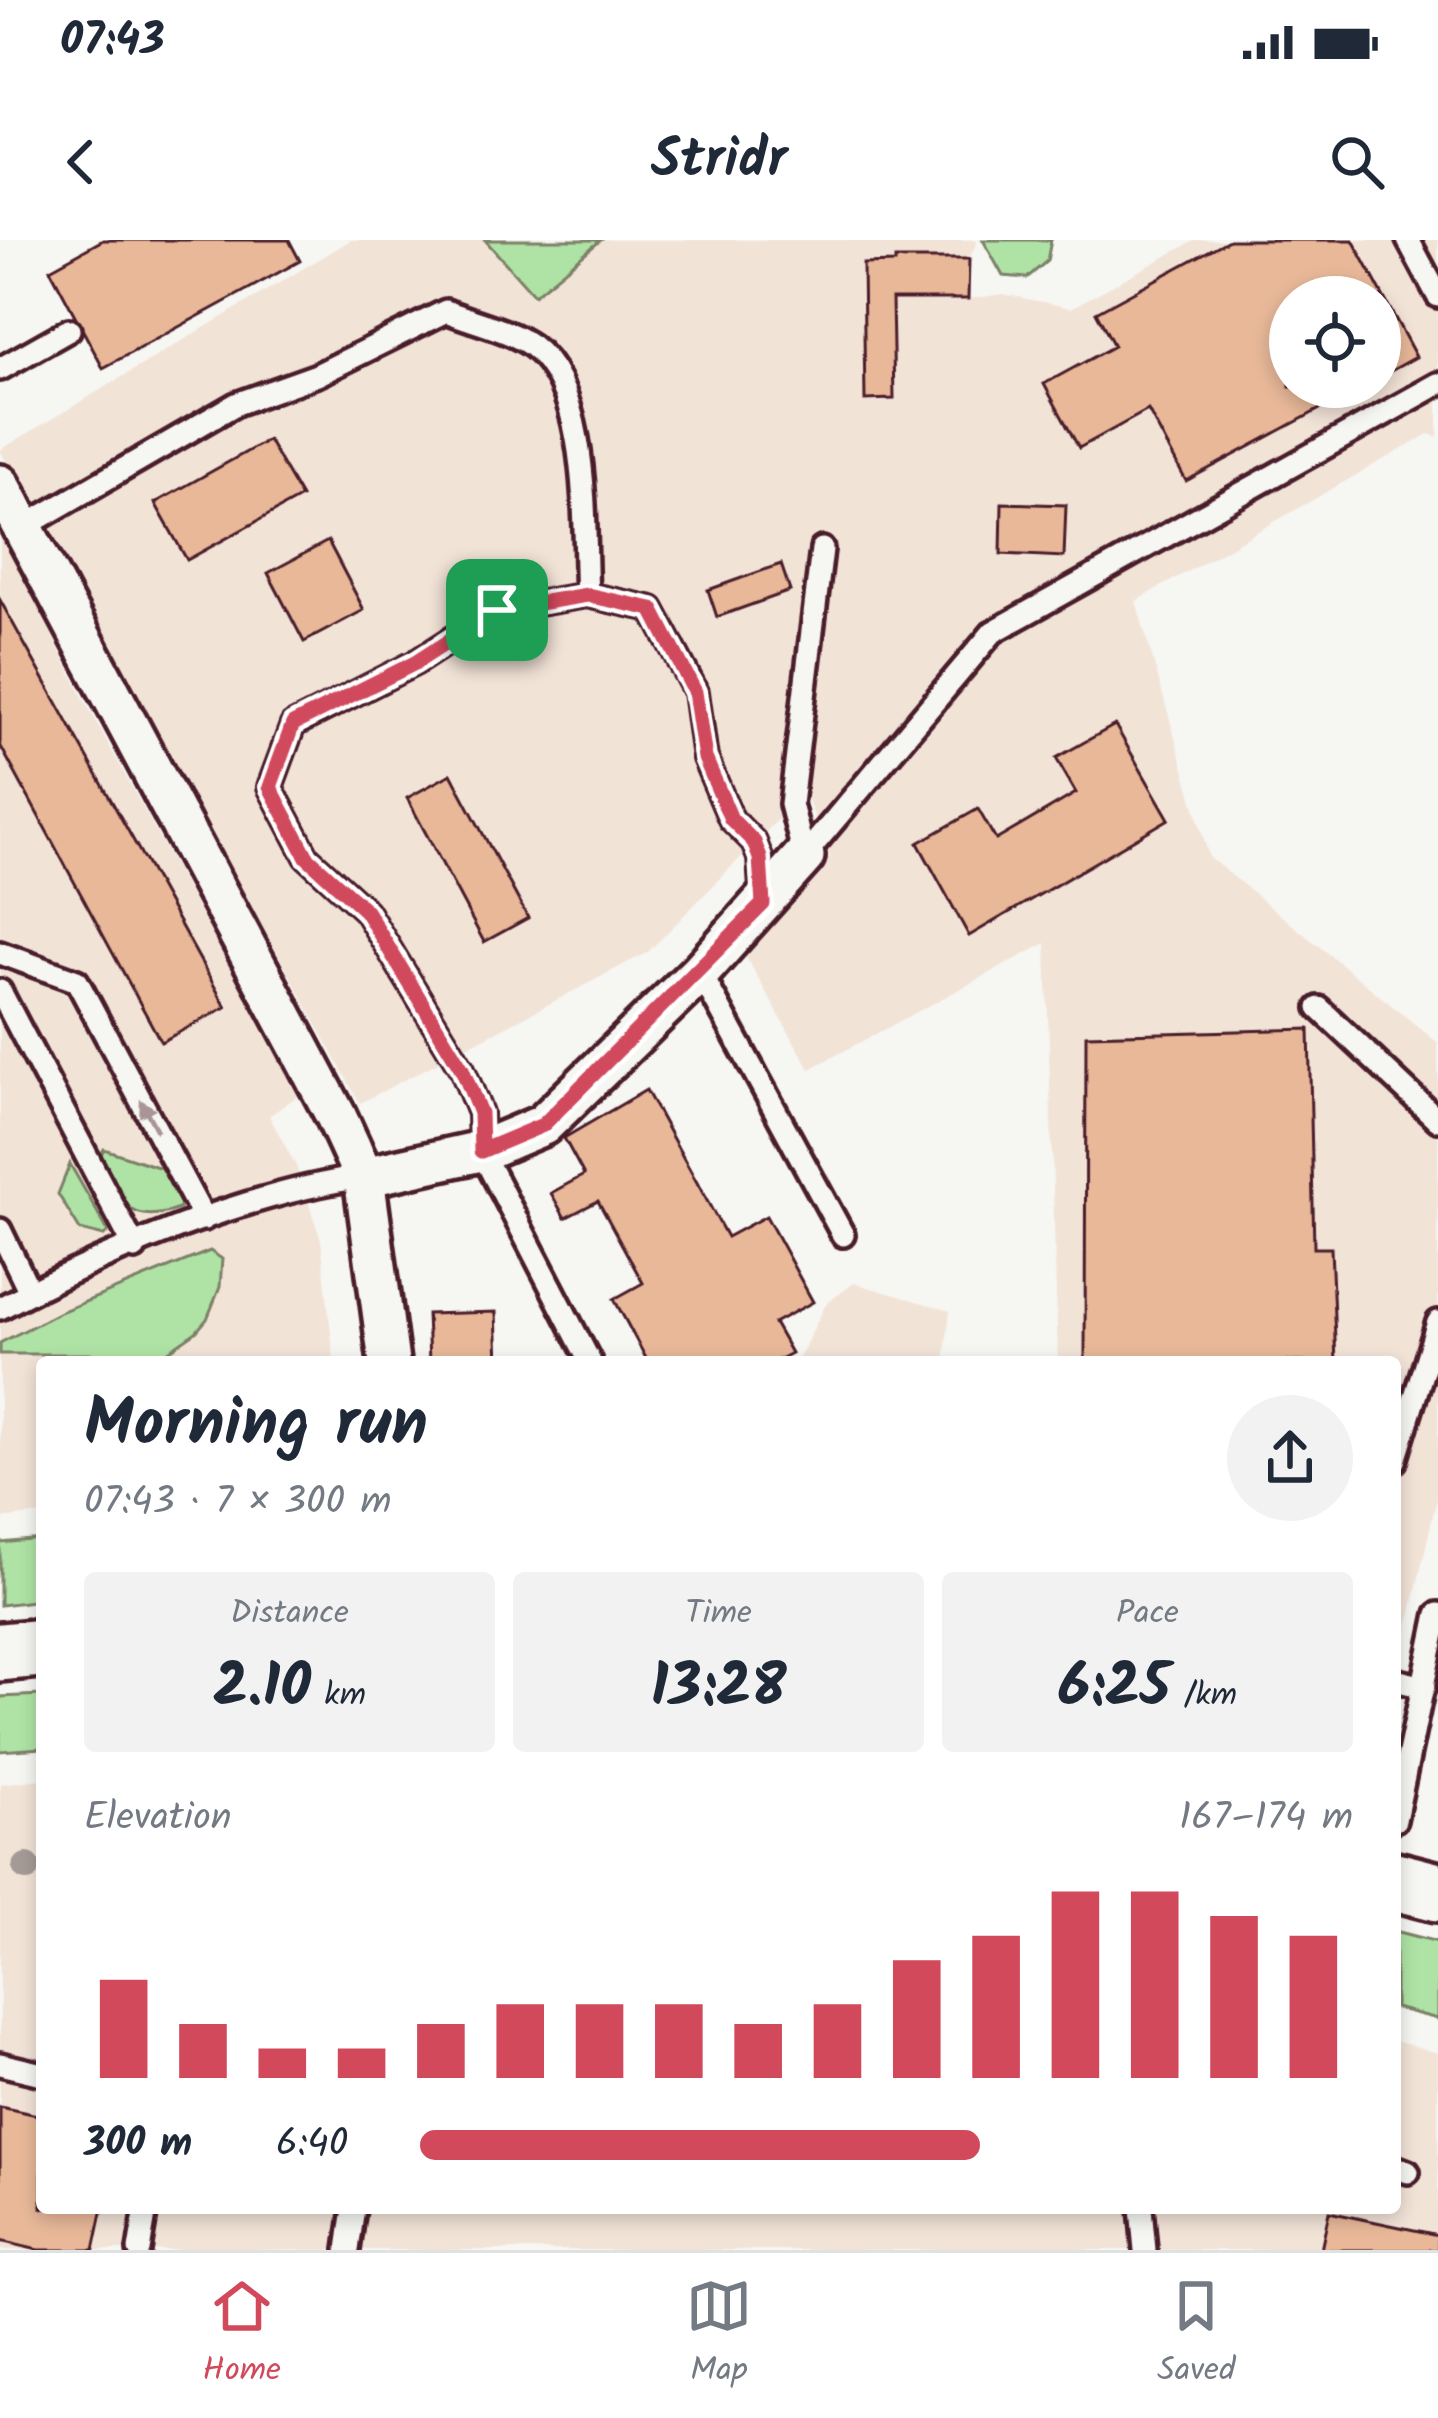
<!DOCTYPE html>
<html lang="en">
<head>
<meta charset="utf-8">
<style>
  :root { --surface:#fff; --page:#f2f2f3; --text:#1f2937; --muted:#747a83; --line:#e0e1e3; --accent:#d1495b }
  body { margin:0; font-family:Kalam,sans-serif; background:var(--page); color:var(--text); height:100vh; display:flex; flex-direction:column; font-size:45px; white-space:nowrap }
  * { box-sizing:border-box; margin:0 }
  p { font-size:39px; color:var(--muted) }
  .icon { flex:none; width:66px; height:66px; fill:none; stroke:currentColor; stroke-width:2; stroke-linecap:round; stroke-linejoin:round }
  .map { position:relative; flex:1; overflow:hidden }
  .side { position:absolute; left:36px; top:1116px; width:1365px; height:858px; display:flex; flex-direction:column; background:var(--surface); border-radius:12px; box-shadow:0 6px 18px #0003 }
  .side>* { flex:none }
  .controls { position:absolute; left:1269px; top:36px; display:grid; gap:24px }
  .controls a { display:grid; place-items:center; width:132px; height:132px; border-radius:50%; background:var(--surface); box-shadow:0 6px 18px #0003; font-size:60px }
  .pin { position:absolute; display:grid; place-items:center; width:102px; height:102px; color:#fff; margin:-51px; border-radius:24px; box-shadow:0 6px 18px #0006 }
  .round { display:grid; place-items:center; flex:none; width:126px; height:126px; border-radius:63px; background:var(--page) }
  .overview { display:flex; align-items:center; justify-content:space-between; height:204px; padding:0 48px }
  h1 { font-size:66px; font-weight:700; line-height:90px }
  .metrics { display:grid; grid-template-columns:repeat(3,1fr); gap:18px; height:204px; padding:12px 48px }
  .metrics div { display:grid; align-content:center; border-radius:12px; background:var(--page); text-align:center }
  .metrics b { font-size:60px; font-weight:700 }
  .metrics small { font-size:33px; font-weight:400 }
  .metrics p { font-size:33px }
  .chart { height:336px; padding:24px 48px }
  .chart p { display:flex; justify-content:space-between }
  .chart svg { width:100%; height:216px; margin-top:12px; stroke:var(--accent); stroke-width:6 }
  ul { padding:0 48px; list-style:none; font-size:39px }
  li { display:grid; grid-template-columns:192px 144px 1fr; align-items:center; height:90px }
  li i { height:30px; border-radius:15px; background:var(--accent) }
  .status { display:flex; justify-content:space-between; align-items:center; height:84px; padding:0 60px; background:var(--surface); direction:ltr }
  .status svg { height:33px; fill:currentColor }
  header { display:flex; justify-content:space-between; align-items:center; height:156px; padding:0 48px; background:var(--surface); font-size:54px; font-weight:700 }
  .tabs { display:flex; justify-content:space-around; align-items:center; height:168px; border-top:3px solid var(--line); background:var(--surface); font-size:33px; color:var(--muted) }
  .tabs a { display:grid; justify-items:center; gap:6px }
  .tabs .current { color:var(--accent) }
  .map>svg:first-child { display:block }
  .built { fill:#f2e3d7; fill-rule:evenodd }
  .green { fill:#afe3a5; stroke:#7c8168; stroke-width:3 }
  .building { fill:#e8b899; stroke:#4a1f2b; stroke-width:3 }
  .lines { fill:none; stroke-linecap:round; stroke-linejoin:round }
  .service-casing { stroke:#4a1f2b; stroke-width:30 }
  .minor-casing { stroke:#4a1f2b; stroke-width:48 }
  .secondary-casing { stroke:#4a1f2b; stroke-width:66 }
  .service { stroke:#f6f6f2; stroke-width:21 }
  .minor { stroke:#f6f6f2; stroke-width:39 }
  .secondary { stroke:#f6f6f2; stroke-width:57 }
  .tree { fill:#a59b96 }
  .oneway { fill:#a99598 }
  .route-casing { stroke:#fff; stroke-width:24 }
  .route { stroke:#d1495b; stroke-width:15 }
</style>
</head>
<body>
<div class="status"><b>07:43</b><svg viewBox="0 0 49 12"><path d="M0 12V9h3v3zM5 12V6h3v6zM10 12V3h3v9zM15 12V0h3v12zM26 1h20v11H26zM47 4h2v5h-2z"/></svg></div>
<header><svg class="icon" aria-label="back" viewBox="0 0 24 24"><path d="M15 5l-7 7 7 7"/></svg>Stridr<svg class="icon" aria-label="search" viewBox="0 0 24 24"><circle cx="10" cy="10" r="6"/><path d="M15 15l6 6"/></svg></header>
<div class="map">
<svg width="1438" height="2010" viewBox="0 0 1438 2010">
  <rect width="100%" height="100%" fill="#f6f6f2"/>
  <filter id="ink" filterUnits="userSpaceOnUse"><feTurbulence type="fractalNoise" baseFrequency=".00833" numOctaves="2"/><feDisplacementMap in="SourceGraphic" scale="24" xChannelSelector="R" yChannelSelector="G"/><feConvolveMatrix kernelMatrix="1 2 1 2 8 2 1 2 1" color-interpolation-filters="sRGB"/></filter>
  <g filter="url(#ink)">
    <g class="built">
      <path d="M351,0H485L534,54L601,0H978L969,19V59L1003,54L1071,68L1196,0H1438V197L1428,194L1136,361L1209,617L1438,803V1253L1395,1442V1122H1058L1046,703L810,829L742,710L830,617L805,552L648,712L360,863L0,210ZM1290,57H1380V147H1290Z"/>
      <polygon points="0,291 84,459 299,855 269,876 296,926 321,1000 334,1122 42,1122 42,1274 0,1279"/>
      <polygon points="854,1043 950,1071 944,1122 797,1122 826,1064"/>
      <polygon points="42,1539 42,1968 1395,1968 1395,1801 1438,1813 1438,2010 0,2010 0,1544"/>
    </g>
    <g class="green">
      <polygon points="485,0 601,0 534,55"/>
      <polygon points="983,0 1051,0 1047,21 1027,38 1003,36"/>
      <path d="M104,909L161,928L181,964L179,969C124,988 122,958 100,916Z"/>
      <polygon points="70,924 108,991 104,996 80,990 58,954"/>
      <polygon points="210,1011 222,1019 220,1047 207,1079 196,1092 160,1117 110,1122 94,1114 0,1114 0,1103 60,1072"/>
      <polygon points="42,1299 42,1360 0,1365 0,1303"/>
      <polygon points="42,1455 42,1508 0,1511 0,1457"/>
      <polygon points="1395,1691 1438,1702 1438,1779 1395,1768"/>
    </g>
    <g class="building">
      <polygon points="103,0 289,0 300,21 103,128 50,29"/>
      <polygon points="1229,0 1353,0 1416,117 1380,137 1380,57 1290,57 1290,147 1361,147 1186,241 1148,170 1079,208 1044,144 1114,106 1096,72"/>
      <polygon points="895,19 969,19 968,59 892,59 894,159 865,160 863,24 895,23"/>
      <polygon points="268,200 301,257 187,320 155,263"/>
      <polygon points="1002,263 1066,265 1064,317 1001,314"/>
      <polygon points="328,301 364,370 304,402 268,333"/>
      <polygon points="781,324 790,351 717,377 708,350"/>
      <polygon points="0,360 226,767 161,802 0,505"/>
      <polygon points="1115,485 1169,579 969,696 918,603 978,569 996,600 1076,553 1056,518"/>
      <polygon points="451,534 528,678 484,702 407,558"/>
      <polygon points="1309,789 1314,1008 1331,1008 1336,1122 1085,1122 1086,795"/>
      <polygon points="646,850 727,997 766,976 813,1062 774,1083 791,1113 774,1122 648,1122 614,1059 643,1043 598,961 565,978 551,953 584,935 564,898"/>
      <polygon points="496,1072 498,1122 429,1122 427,1074"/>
      <polygon points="0,1867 42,1876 42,1968 103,1968 94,2010 38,2010 0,2001"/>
      <polygon points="1329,1972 1438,1995 1438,2010 1321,2010"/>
    </g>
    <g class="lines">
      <defs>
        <g id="service">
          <polyline points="1408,0 1438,56"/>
          <polyline points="0,129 69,90"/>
          <path d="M22,288L236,164L317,135L446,71C471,81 510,90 532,106C592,153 583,286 587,355"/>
          <polyline points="804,616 993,392 1438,144"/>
          <polyline points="804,616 791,564 822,309"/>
          <polyline points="0,713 77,741 204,979"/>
          <polyline points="700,732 843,995"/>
          <polyline points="0,751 135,1008"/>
          <polyline points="1319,768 1438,880"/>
          <polyline points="0,990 30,1052"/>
          <path d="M0,1068C103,1013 249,952 364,937"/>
          <polyline points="590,1122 481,911 480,873 462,829 366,671 307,617 270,547 293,485 415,423 497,370 587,355 652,369 696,452 705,518 731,579 754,602 760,618 763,664"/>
          <polyline points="1395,1221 1438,1082"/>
          <polyline points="1395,1440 1424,1447"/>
          <polyline points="1395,1580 1438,1374"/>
          <polyline points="0,1824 42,1834"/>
          <polyline points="1395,1927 1408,1932"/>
          <polyline points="1141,1968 1145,2010"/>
          <polyline points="139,2010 146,1968"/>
          <polyline points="348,2010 354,1968"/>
        </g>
        <g id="minor">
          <polyline points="0,245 336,876 364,937 389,1122"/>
          <polyline points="364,937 481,911 543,885 700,732 804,616"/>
        </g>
        <g id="secondary">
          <polyline points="0,1412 42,1408"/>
          <polyline points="1395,1641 1438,1652"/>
        </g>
      </defs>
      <use href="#service" class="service-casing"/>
      <use href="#minor" class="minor-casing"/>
      <use href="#secondary" class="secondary-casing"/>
      <use href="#service" class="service"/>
      <use href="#minor" class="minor"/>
      <use href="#secondary" class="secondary"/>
    </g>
    <circle class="tree" cx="27" cy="1627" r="14"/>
    <defs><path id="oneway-solid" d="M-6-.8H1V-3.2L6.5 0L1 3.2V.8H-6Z" transform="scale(3)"/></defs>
    <use class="oneway" href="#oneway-solid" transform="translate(149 876) rotate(-118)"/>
  </g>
  <g class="lines" filter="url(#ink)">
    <defs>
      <polygon id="route" points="587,355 652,369 695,452 705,518 731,579 754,602 760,618 763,664 543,885 481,911 480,873 462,829 366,671 307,617 270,547 293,484 415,423 497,370"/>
    </defs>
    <use href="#route" class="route-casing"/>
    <use href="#route" class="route"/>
  </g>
</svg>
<div class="controls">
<a><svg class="icon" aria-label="locate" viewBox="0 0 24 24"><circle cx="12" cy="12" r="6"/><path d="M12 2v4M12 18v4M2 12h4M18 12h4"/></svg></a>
</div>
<div class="pin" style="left:497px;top:370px;background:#1e9e55"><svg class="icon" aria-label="arrive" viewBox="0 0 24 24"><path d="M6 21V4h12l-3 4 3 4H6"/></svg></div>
<section class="side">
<div class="overview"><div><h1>Morning run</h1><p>07:43 · 7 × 300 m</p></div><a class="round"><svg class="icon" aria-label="share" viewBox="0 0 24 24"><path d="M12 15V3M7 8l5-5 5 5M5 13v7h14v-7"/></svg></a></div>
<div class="metrics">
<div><p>Distance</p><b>2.10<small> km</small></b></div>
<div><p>Time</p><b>13:28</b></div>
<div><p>Pace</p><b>6:25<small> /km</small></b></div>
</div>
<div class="chart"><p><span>Elevation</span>167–174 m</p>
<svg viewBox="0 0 160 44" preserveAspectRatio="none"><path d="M5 44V24M15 44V33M25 44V38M35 44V38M45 44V33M55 44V29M65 44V29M75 44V29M85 44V33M95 44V29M105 44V20M115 44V15M125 44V6M135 44V6M145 44V11M155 44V15"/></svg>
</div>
<ul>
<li><b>300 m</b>6:40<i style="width:60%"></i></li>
</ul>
</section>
</div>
<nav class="tabs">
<a class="current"><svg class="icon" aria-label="home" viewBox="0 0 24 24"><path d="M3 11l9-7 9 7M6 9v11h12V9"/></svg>Home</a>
<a><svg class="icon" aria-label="map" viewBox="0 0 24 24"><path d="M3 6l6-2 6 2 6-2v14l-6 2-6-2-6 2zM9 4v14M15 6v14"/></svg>Map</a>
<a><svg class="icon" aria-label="saved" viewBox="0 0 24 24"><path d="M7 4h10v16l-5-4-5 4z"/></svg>Saved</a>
</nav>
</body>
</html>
